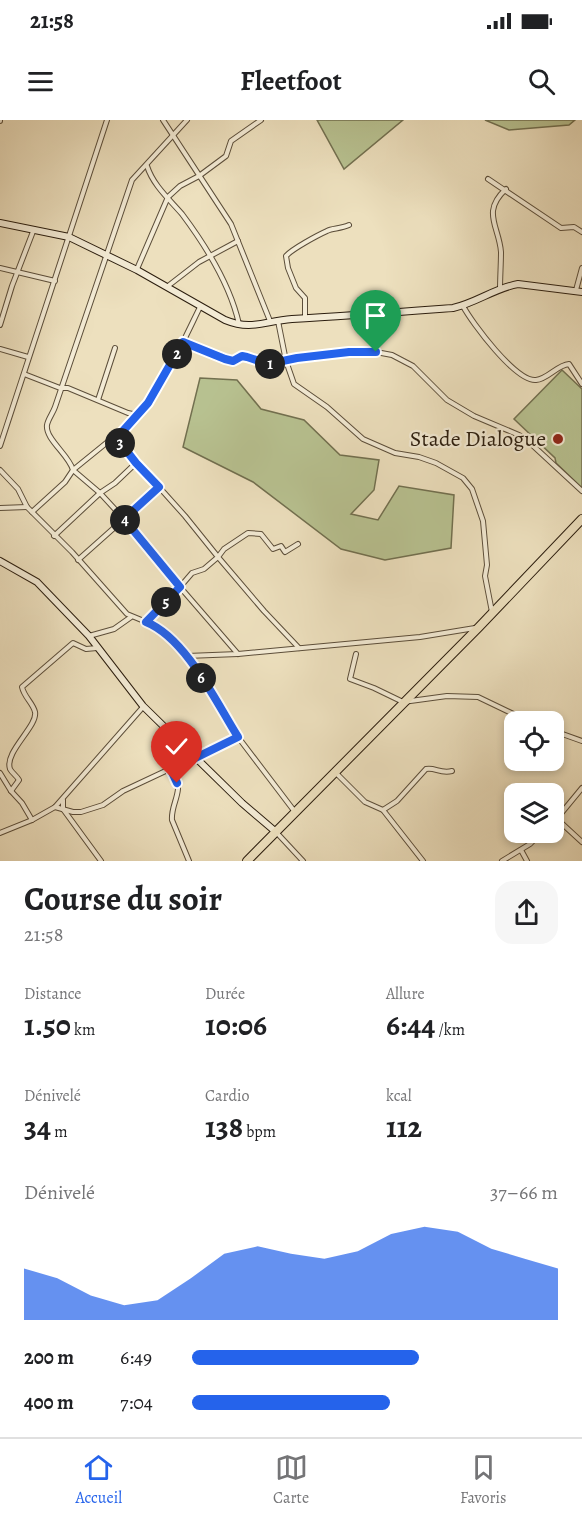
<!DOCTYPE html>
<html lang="fr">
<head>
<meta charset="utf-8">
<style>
  :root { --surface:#fff; --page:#f6f6f6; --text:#202124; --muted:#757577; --line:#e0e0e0; --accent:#2563eb }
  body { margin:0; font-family:Alegreya,serif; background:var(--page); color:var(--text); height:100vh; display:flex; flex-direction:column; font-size:22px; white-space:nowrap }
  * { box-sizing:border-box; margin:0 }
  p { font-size:20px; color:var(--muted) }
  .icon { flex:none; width:33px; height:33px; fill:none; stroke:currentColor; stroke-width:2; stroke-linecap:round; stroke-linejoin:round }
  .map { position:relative; height:741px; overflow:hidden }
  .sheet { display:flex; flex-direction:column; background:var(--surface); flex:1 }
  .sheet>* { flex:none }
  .tools { position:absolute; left:504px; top:591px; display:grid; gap:12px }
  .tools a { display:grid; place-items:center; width:60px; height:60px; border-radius:12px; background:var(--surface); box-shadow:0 3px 9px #0003; font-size:30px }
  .pin { position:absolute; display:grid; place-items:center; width:51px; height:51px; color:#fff; margin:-62px -26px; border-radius:50% 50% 50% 0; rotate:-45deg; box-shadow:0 0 6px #0007 }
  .pin .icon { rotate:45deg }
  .km { position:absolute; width:30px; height:30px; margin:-15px; border-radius:50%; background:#222; color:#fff; font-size:16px; line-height:30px; text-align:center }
  .round { display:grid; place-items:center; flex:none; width:63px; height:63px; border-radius:18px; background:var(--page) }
  .overview { display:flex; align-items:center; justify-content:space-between; height:102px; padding:0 24px }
  h1 { font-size:33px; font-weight:600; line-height:45px }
  .figures { display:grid; grid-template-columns:repeat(3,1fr); gap:9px; height:102px; padding:6px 24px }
  .figures div { display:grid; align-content:center }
  .figures b { font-size:30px; font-weight:600 }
  .figures small { font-size:16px; font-weight:400 }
  .figures p { font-size:16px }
  .chart { height:168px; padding:12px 24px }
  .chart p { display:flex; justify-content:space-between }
  .chart svg { width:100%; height:108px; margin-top:6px; fill:var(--accent); opacity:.7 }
  ul { padding:0 24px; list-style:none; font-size:20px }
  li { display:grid; grid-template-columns:96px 72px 1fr; align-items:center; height:45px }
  li i { height:15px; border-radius:8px; background:var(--accent) }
  .status { display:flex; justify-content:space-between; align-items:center; height:42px; padding:0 30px; background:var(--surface); direction:ltr }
  .status svg { height:16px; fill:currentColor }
  header { display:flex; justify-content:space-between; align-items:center; height:78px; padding:0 24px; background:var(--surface); font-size:27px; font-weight:600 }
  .tabs { display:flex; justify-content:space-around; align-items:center; height:84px; border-top:2px solid var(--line); background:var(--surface); font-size:16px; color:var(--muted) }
  .tabs a { display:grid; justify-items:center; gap:3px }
  .tabs .on { color:var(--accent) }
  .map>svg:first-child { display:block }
  .green { fill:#b8c291; stroke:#727050; stroke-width:1.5 }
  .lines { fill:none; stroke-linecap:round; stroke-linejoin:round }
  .street-casing { stroke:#5c4e3a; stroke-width:6 }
  .secondary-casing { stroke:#2b1d0e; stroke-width:8 }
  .highway-casing { stroke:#2b1d0e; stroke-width:10 }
  .street { stroke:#f3ebd5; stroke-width:4 }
  .secondary { stroke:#f3ebd5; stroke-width:6 }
  .highway { stroke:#ede0be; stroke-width:8 }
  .route-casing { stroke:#fff; stroke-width:12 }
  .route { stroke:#2563eb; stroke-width:8 }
  .poi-dot { fill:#8f2418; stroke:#f3ebd5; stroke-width:2 }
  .labels { text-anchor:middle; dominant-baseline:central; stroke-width:4.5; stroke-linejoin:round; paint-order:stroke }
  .poi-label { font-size:22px; fill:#2b1d0e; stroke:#f3ebd5; text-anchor:end }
</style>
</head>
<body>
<div class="status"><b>21:58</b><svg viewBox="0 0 49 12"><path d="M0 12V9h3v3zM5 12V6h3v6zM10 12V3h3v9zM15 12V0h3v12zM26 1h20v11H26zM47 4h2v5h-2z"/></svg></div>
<header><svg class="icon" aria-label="menu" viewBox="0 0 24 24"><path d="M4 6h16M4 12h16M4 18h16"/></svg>Fleetfoot<svg class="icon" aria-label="search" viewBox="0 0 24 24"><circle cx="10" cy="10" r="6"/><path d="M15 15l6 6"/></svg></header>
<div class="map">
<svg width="582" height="741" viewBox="0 0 582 741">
  <rect width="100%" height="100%" fill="#ede0be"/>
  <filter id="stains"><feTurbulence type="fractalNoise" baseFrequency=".00333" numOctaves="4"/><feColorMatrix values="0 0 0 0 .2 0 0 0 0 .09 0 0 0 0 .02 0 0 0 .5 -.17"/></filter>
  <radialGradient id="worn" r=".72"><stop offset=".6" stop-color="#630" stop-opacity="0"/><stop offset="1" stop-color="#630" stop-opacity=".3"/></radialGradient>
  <g class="green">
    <polygon points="317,0 403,0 344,49"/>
    <polygon points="485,0 575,0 569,5 509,10"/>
    <polygon points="562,250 582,269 582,368 556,343 555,338 514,299"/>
    <polygon points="200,258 237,260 261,289 304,300 340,335 379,340 374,370 351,394 378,400 399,366 454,375 451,428 385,440 341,429 253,362 183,327"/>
  </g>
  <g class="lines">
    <defs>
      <g id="street">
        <polyline points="163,0 231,104 270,201"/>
        <polyline points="0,1 0,0"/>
        <path d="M147,46C153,65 169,79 182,94C206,126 230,164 239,204"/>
        <polyline points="488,59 561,108 574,107 582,112"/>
        <polyline points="0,148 55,161"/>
        <polyline points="137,149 168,77 180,66 199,56 226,36 231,21 261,0"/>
        <polyline points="168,166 199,142 238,121"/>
        <path d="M500,170C500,157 501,144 501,132C499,106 481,92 506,69"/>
        <polyline points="576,170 582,148"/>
        <path d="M463,186C472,203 516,262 536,260C548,259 557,245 569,244L582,264"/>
        <path d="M305,198V178L296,168L288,148L286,136C292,129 318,115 327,111C332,108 340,109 349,105"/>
        <polyline points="278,201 286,241 349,232 376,232 392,235 413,246 447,280 474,296 519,315 529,322 582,371"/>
        <polyline points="0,205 12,166 34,109"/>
        <polyline points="183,222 233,241 242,236 268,244 286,241 294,264 327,287 363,319 395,333 419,337 436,343 463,358 472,369 483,401 487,445 485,456 492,492"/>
        <polyline points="0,229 28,237"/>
        <path d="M24,254L60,268H68L128,293L137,295C165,263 182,224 200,187"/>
        <polyline points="98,280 115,228"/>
        <polyline points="0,326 107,0"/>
        <polyline points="136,343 115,363 100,373 73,350 126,307 137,295"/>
        <polyline points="0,350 18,369 27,387 72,432 127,494 156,506 186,536 238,617 295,692"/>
        <polyline points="159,367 185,396 218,437 204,449 192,453 180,467 238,534"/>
        <polyline points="0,388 27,387"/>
        <path d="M32,392L65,362L73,350C69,335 45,319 47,305C48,299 53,293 55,287L132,60L187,0"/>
        <polyline points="54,416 100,373 124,399 159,367 136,343 119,321 122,312 126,307"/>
        <polyline points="298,424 285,432 281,426 273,429 261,414 248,413 224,429 218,437 264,491 299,528"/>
        <polyline points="78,440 124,399 180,467 146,502"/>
        <polyline points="89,516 114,509 131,497"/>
        <polyline points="356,534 350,559 374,568 403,582 447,576 478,577 530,602"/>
        <polyline points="187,536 238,534 420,517 475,508"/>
        <polyline points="554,611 582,621"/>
        <path d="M171,649C174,656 178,662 178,669C177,680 171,689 172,700L189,741"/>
        <polyline points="0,653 11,671 22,683 32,700"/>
        <polyline points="336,653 365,682 383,690 423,741"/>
        <path d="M11,671L19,660C17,656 12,653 10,649C4,632 38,606 35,592C33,583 24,577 22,567L73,523L86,529L97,528"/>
        <polyline points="63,680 63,689 101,741"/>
        <polyline points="55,687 73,692 81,692 103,685 123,671 238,617"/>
        <path d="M383,690L397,681L426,649C435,647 440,654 452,651"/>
        <polyline points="557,699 582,722"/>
        <polyline points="554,702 582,668"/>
        <polyline points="276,712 303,741"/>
        <polyline points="0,713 32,700 55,687 143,587"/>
        <polyline points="521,730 527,741"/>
        <polyline points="502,741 530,724 542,712"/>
      </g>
      <g id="secondary">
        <path d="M0,103L69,117L137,150L225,200C252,211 264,201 292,199C346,196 399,192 453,188C476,183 495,168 518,164L582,172"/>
        <polyline points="0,441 37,462 89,516 143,586 242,683 276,712"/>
      </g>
      <polyline id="highway" points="247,741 479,507 582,399"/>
    </defs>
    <use href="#street" class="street-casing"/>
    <use href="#secondary" class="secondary-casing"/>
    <use href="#highway" class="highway-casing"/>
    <use href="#street" class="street"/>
    <use href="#secondary" class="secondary"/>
    <use href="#highway" class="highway"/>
  </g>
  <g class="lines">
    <defs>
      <path id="route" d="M177,663L171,650L238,617C216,582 186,518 146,502L180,467L124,399L159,367L136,343L119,321L122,312L148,283L183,222L225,239L233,241L242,236L247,237L268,244L297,238L349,232H376"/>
    </defs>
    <use href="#route" class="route-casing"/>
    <use href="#route" class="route"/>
  </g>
  <circle class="poi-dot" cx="558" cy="319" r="6"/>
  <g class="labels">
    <g class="poi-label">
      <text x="546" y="319">Stade Dialogue</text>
    </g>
  </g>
  <rect width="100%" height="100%" filter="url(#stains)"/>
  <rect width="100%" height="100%" fill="url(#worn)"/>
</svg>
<div class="tools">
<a><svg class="icon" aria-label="locate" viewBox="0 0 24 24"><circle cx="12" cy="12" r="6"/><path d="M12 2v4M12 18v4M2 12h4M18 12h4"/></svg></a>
<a><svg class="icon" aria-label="layers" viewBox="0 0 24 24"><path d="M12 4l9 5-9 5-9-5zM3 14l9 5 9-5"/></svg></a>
</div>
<div class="pin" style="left:376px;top:232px;background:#1e9e55"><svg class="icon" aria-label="arrive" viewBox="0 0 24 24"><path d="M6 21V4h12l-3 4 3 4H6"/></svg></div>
<div class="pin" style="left:177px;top:663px;background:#d93025"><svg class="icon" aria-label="check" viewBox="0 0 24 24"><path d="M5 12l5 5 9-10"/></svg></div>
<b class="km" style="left:270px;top:244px">1</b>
<b class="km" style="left:177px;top:234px">2</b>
<b class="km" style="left:120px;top:323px">3</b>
<b class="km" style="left:125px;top:400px">4</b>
<b class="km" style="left:166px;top:482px">5</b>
<b class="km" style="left:201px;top:558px">6</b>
</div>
<section class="sheet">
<div class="overview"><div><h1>Course du soir</h1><p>21:58</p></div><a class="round"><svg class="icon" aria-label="share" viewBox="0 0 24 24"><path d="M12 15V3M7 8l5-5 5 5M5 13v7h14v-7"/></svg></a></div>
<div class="figures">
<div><p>Distance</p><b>1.50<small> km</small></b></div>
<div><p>Durée</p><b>10:06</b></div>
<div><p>Allure</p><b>6:44<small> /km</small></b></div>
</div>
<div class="figures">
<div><p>Dénivelé</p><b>34<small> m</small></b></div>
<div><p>Cardio</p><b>138<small> bpm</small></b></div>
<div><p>kcal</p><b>112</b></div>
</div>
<div class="chart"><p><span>Dénivelé</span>37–66 m</p>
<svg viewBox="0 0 160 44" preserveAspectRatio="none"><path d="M0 44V23L10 27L20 34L30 38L40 36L50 27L60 17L70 14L80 17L90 19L100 16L110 9L120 6L130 8L140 15L150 19L160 23V44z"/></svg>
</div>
<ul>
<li><b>200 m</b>6:49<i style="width:62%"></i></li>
<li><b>400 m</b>7:04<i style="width:54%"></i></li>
</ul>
</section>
<nav class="tabs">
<a class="on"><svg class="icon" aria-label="home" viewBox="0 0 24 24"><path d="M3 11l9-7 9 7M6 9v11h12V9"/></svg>Accueil</a>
<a><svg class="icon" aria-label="map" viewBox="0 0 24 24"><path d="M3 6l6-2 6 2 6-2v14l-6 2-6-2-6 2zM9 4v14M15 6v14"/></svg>Carte</a>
<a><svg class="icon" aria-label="saved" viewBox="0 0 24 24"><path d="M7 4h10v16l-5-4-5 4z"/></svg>Favoris</a>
</nav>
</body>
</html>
